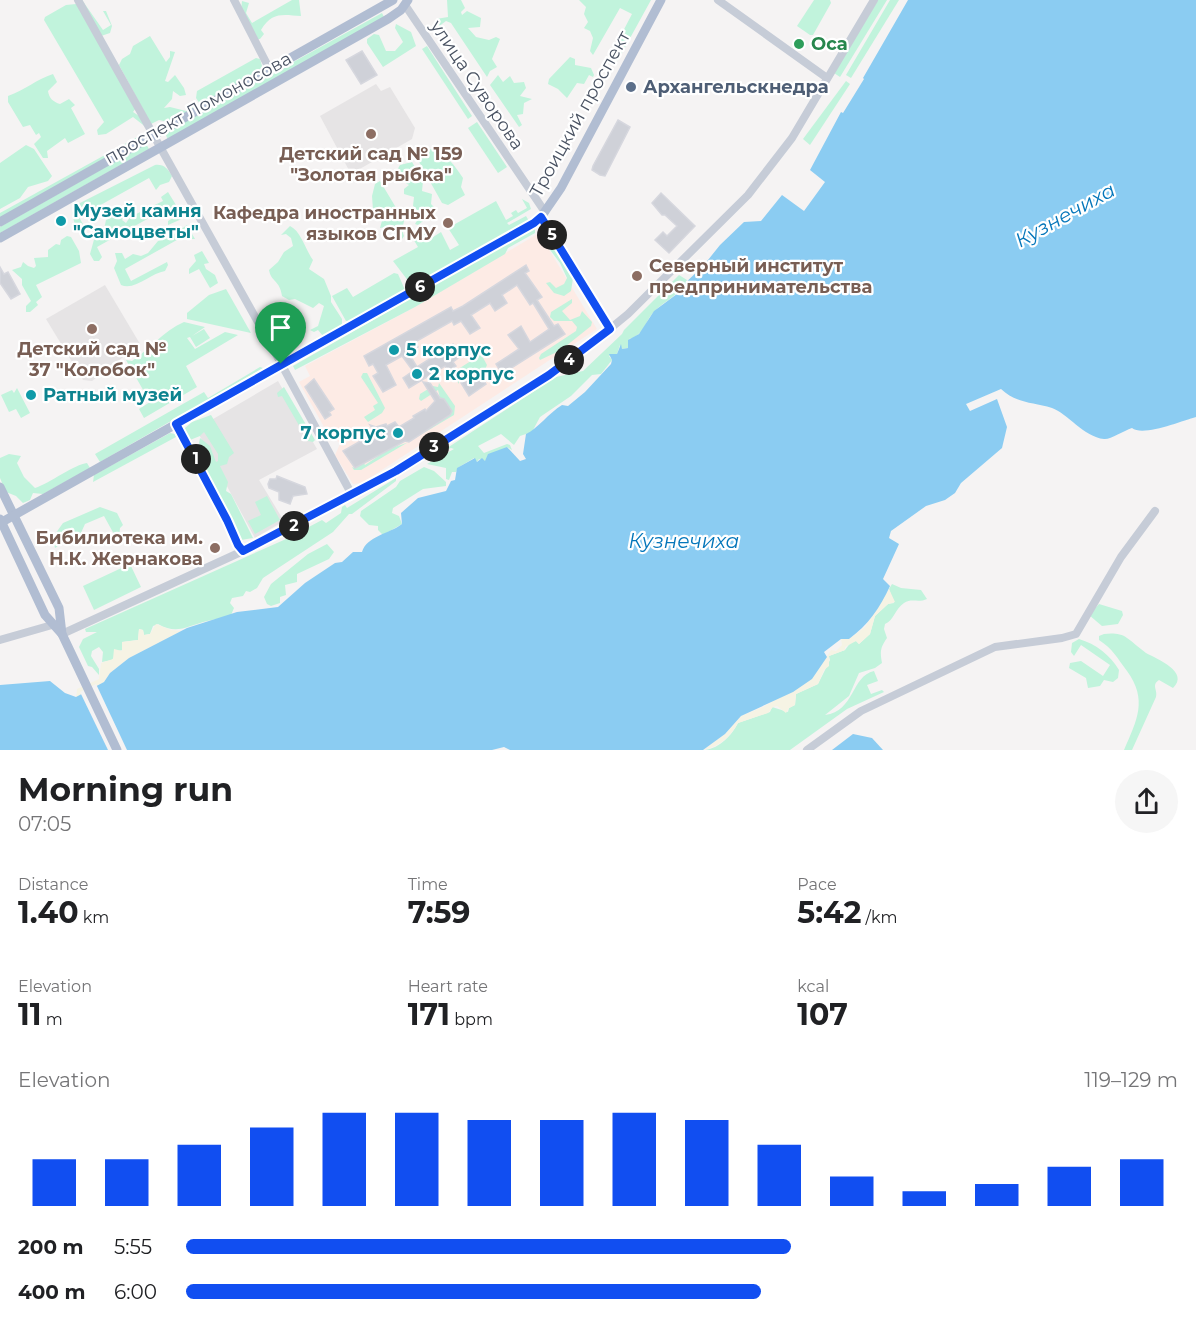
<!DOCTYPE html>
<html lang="en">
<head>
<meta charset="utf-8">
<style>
  :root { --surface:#fff; --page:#f6f6f6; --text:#202124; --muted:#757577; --accent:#114ef1 }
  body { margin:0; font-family:Montserrat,sans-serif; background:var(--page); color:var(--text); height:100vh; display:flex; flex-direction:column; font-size:22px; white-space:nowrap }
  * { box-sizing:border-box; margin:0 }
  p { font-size:20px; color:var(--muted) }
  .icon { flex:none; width:33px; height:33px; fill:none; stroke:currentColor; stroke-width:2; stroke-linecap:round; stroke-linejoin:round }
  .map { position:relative; height:750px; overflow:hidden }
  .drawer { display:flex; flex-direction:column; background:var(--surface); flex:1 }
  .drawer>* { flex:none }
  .pin { position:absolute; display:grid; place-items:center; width:51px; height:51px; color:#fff; margin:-62px -26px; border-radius:50% 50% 50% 0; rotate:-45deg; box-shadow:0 0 6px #0007 }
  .pin .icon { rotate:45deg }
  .km { position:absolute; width:30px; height:30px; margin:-15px; border-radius:50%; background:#222; color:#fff; font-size:16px; line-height:30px; text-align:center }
  .round { display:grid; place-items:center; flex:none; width:63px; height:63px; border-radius:32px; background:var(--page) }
  .head { display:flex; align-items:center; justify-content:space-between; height:102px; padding:0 18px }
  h1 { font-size:33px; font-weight:700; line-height:45px }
  .figures { display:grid; grid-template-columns:repeat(3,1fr); gap:9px; height:102px; padding:6px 18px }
  .figures div { display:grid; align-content:center }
  .figures b { font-size:30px; font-weight:700 }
  .figures small { font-size:16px; font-weight:400 }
  .figures p { font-size:16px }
  .chart { height:168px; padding:12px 18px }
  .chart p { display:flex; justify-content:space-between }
  .chart svg { width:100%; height:108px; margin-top:6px; stroke:var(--accent); stroke-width:6 }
  ul { padding:0 18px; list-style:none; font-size:20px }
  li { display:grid; grid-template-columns:96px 72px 1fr; align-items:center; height:45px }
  li i { height:15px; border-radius:8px; background:var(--accent) }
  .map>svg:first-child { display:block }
  .education { fill:#e6e4e5 }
  .medical { fill:#fdebe5 }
  .green { fill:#c1f3dc }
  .sand { fill:#f6f3e4 }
  .water { fill:#8bccf2 }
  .pier { fill:#f5f3f3 }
  .building { fill:#cfd1d8; stroke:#d6d7de; stroke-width:1.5 }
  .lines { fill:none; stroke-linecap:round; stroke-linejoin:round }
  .minor { stroke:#c6ccd7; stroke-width:8 }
  .major { stroke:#b1bdd2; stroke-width:9 }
  .route-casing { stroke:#fff; stroke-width:12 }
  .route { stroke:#114ef1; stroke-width:8 }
  .leisure-dot { fill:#2e9e5b; stroke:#fff; stroke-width:2 }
  .service-dot { fill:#5c6f8a; stroke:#fff; stroke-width:2 }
  .education-dot { fill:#8d6e63; stroke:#fff; stroke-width:2 }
  .culture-dot { fill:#0f9aa8; stroke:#fff; stroke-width:2 }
  .labels { text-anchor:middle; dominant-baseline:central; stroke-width:4.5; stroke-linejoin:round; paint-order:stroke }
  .leisure-label { font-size:18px; font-weight:bold; fill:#27864d; stroke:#fff; text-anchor:start }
  .street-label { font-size:18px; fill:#495262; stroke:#fff }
  .service-label { font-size:18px; font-weight:bold; fill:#4e5e75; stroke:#fff; text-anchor:start }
  .education-label { font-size:18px; font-weight:bold; fill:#785e54; stroke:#fff }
  .culture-label { font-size:18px; font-weight:bold; fill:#0d838f; stroke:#fff; text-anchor:start }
  .water-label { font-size:20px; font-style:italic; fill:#0476ba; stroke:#fff }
</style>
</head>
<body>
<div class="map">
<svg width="1196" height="750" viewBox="0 0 1196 750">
  <rect width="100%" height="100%" fill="#f5f3f3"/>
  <g class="education">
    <polygon points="376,84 381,91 390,87 415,128 412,139 351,174 320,116"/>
    <polygon points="105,285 140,344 92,381 83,380 46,319"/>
    <polygon points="278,381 317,449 259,480 284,521 255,538 196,429"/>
  </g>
  <polygon class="medical" points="539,233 597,329 362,483 353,484 335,455 340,444 332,435 329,436 299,382 310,376 305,366 415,307"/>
  <g class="green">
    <polygon points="76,0 82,0 103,30 111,25 103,11 106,11 112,26 110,33 101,36 136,108 133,112 139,116 147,128 133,117 106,134 98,135 97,130 104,122 44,20 45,17 66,5 76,4"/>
    <path d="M292,0H299L301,16C284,15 272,11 261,30L264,34L260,39H257L241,10L242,1L249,3L246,13L252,23Z"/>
    <polygon points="447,0 461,0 465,8 461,12 462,15 467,11 481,18 480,27 468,28 476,37 489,40 496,37 500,39 492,59 497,67 490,71 487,77 451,23 446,21 438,27 432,27 436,24 436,19 448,17"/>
    <polygon points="579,0 651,0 618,60 606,64 632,14 620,8 593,55 590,51 593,38 590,31 584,28 588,22 584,14 586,7"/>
    <polygon points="814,0 830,0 831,3 813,35 810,35 797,26"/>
    <polygon points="878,0 887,0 840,77 834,73"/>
    <polygon points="890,0 899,0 851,78 846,75"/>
    <polygon points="382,13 385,19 168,140 165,133"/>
    <polygon points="396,24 411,32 416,46 383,67 367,43 367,39 374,34 379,35 386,51 395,51 403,42 395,28"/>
    <polygon points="150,36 166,62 170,57 170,51 175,52 165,81 168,82 175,75 184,88 186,95 180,96 173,91 172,99 164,108 170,107 186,111 193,104 194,109 182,118 176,117 168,122 159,120 151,124 119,65 122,59 130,54 133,46"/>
    <polygon points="427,46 472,116 468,119 422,49"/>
    <polygon points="570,57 575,59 575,65 591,68 594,75 593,77 589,75 584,84 577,83 567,98 558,89 548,84 549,79"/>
    <polygon points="256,58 260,59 263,69 200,104 196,98 197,91"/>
    <path d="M53,74L57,82L48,91C49,98 53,102 60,104L69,99L75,105L71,108L85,134L68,143L65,138L47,151L48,158H43L34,144L41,137L39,133L36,135L30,125L23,127L8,102V96C25,90 37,79 53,74Z"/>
    <polygon points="498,75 503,82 510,76 514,83 524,82 526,88 520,96 532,99 524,103 523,114 517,115 522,125 519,127 490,85"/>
    <polygon points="846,81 850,84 810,145 803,139"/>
    <polygon points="477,122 507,167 498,173 468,128"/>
    <polygon points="141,135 144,139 0,219 0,213"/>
    <polygon points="146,144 149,149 0,233 0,227"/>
    <polygon points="26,145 34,149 52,176 48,181 28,187 20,198 0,209 0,163"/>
    <path d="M431,149C446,153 455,166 463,178L461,187L465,195L448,205L442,203L418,160L421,153Z"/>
    <polygon points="412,162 423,181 422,191 432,194 431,204 437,210 418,225 415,224 421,214 413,206 414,197 404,194 404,189 409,185 402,181 396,172 400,165"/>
    <path d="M155,165C164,164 168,169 172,176L169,182L160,185L156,190L149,178L79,217L85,228L81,230L75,225L72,213L76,205Z"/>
    <polygon points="380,181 404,221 402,230 404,236 402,239 397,237 391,226 380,228 383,217 373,210 372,196 375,184"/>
    <polygon points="168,192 184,218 168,225 168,221 173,218 167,208 97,247 102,257 99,261 94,261 90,254 95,236 104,229 106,220 128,205 131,207 122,220 126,223 130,217 163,201 161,197"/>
    <polygon points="522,199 529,203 531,209 507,223 509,225 526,216 529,221 412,286 393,261 418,247 412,237 424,229 430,239 441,232 450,250 459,245 448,228 496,201 506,220 513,216 511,213 516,210 518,213 527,208"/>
    <path d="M187,225L195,239H192L189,234L185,232L184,236L125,269L131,281L167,262L168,265L165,271C151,273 135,291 121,285L114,268L117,261L115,253H122L125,259L133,254L141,256L148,253L158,241L169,238Z"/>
    <path d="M290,226C301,231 306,251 313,260L309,269L324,279L331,296V302L342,319V325L323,336L318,330L314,332L310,330L318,326L324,306L319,303L313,308L295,299L289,300L282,296C280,280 271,282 269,270L278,262L284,252L293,246L291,238L286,234L281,235Z"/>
    <polygon points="532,229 535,229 535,233 508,248 505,254 415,307 295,370 293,366"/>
    <polygon points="544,230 573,278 571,291 564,296 554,293 546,283 550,282 556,288 564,284 567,278 560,263 541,238 541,233"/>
    <polygon points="67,236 71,237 79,251 81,263 36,285 42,297 36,302 38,305 30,312 26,312 26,306 31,301 22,285 22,279 12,270 21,267 23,262 28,266 34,268 36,266 34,258 48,257 48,250 56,244 60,245 61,240"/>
    <polygon points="202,251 209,263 204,264 206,269 215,275 218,283 210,288 199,269 189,274 189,269 196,261 194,255"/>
    <polygon points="394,273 398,274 405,290 349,322 346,321 332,296 347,288 353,297"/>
    <path d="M679,275L687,280C679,298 657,303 648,320C644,328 639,337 629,339L628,348L622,349L620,345L617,354L609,356L612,360L601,374L592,375L571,396L540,417L532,432L520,436L514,445L501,434L478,446L484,453L507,444L510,445L512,450L507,447L485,461L479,459L477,462L474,458L459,467L456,472H452L449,480L446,479V468L427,464L454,449L451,448L441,452L556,377L583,371L622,334L624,330Z"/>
    <polygon points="226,289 251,333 187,319 187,313 209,295"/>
    <polygon points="572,299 572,303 562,311 570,320 580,316 582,311 592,322 591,326 561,350 540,360 539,358 541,354 576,331 577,327 572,321 554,321 550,317 551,312"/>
    <path d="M184,322L205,327L192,336L204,329L210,338L196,347L190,337L187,338L195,349L225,332L238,335L186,366L197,387L144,418L139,409L150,402L126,360L132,361C150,349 163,331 184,322Z"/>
    <polygon points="469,344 478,352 474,358 481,354 487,365 482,377 477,369 459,381 459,384 452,373 474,359 471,359 464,348"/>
    <polygon points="260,367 263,368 100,462 95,454 204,392 208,398"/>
    <polygon points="367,373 385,408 382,413 368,422 364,417 375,410 373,406 378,403 361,377 363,373"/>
    <polygon points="439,383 455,406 454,415 361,470 354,470 352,467 355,468 364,463 365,465 389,449 409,442 451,410 444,399 440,398 438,390 421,401 419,399 420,394 433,386 438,387"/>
    <polygon points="284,387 315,440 313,442 308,441 282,396 278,397 277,393"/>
    <polygon points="17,388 30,413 21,418 16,409 9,412 1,395 12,390 14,393"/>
    <polygon points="211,415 234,453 229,457 227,464 220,466 228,482 226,491 231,494 253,538 241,540 205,472 208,463 199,443 200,438 210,446 216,462 218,461 218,454 204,432 200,436 190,440 185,433 185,428 192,422"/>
    <polygon points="170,433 175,434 176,437 93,482 94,475"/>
    <path d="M9,454L21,456L17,463L24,477L35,488C50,483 75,464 87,463L90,468L43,494L33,493L30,500L23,503L16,496L6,492L0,478V458Z"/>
    <polygon points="424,467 434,471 446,482 446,486 423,489 393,508 392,513 399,516 402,524 383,535 378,530 378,526 369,525 360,516 361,511 396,487 400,481"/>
    <path d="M396,478V481L352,514H349L333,532L263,578L257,588L250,592L246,591L243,596L232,598L230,603L234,608L231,615C223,618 215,619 207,621C187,626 177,635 158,624L153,626L150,634L144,635L143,630L139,629L138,640L122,642L123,650L118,651L112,660L102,662L103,652L99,647L92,651L91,656L99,669V675L92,667L88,666L79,647L83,639L97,632H86L85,629L286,539L322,520L326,523L341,513L342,507L345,505L347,508Z"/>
    <polygon points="267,496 280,520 255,534 248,521 261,515 255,502"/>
    <polygon points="100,507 117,513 123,525 120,528 119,537 112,540 115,536 104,516 85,524 80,535 73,539 70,533 59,539 61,544 55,548 53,537 63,523"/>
    <polygon points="327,544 334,552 329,559 297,574 297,582 285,585 286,595 280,597 280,603 271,606 267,604 264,597 271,584 308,554"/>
    <polygon points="130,564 141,587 94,610 83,586"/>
    <path d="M892,584L901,588L921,590L927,599C919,603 911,598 904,603C895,609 894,620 885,624L884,629L887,638C880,648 880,652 882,663L875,668L859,673L849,696L825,715C855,711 851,676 874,671L878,681L867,685L871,694L882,690L884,692L847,709L790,750H690C695,749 700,750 705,750C720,748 732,735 738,723L770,712L772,707L788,712L789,708L795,705L796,694L818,684L830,660L829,656L845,650L851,642L856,641L859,644L870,634L875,616L888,604L894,603L889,589Z"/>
    <polygon points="1099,604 1122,611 1123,615 1118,624 1102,626 1089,615"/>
    <path d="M1104,634C1111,633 1121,633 1127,638C1133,642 1139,648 1146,653C1157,659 1190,672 1173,688L1159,680C1151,685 1158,690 1156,697L1132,750H1124C1137,720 1148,700 1127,671C1117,658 1113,649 1099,640V636Z"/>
    <path d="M1079,639C1096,644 1110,655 1119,670L1118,678L1113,682L1104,680L1100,686L1088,688L1086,678L1069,668L1070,663L1081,661L1103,676L1110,665L1081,645L1074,656L1071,652L1072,643Z"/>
  </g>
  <g class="sand">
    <path d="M889,589L895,602L888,604L875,616L870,634L859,644L856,641L845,647V650L829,656V666L824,670L818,684L796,694L795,705L789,708L786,713L777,706L773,707L768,713L738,723C730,737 719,747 703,750L725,734L741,716L763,707L812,679L831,650L836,651L842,645L841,639H849L865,627Z"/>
    <polygon points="156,624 171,630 182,631 129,658 110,673 104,682 76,698 77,689 99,679 101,663 113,659 114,649 122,651 122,642 138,640 139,629 143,630 144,635 150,634"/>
  </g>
  <g class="water">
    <path d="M908,0H1196V417C1181,421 1143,437 1132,428C1123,431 1110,440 1104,439C1084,437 1067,413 1052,408C1033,402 1017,404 1001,389L966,404L970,411L997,399L1007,427L1002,448L961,483L955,493L945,500L926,506L891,531L889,538L899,544L883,579L890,586C880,608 868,625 849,639H841L824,652L827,657L812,679L793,692L741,716L725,734L703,750H510L504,747L492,750H0V685L50,681L65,693L76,697L104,682L110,673L129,658L187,628L237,612L278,607L305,583L335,563L342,562L353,552H362C367,536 389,534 402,524L401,513L418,498L446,491L451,481L455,480L457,468L475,458L477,462L482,458L485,461L488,454L507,447L520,461L526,459L523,454L526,434C537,429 549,413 562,405L568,406L585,392L611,364L612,360L609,354H617L621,344L622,349L628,348V340L639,334L654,311L677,294L679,289L704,265L720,245L744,222L761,221L782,195L804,211L825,182L810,170L841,112L843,113L864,79L863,78Z"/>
    <polygon points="853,734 872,738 883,750 832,750"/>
  </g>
  <polygon class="pier" points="96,684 127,750 108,750 80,692"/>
  <g class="building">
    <polygon points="362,51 377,75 361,84 346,60"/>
    <polygon points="618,120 630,127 605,176 600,175 592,170 593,166"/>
    <polygon points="661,193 695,226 669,253 655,240 663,232 667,236 677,226 665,215 662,215 652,203"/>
    <polygon points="526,265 529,271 525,273 542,297 537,300 554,326 558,324 565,334 502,374 496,364 519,349 508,335 521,326 530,342 549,329 533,303 530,305 517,285 502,295 507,303 495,311 490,303 471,315 480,328 470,334 461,321 454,325 452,321 415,342 418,347 408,352 417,367 453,344 461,356 453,362 456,366 448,371 445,366 409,388 403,378 413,371 402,356 386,365 396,385 383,392 373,376 378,373 373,364 369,366 364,356 451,307 453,311 463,306"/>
    <polygon points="0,267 4,274 8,272 20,294 11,299 0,283"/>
    <polygon points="477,372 486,384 469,396 461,383"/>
    <polygon points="314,379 334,409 329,412 331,415 325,419 305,387"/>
    <polygon points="423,382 430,383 440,398 444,399 452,411 450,415 409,442 405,441 355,468 343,451 359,442 361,435 376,440 375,432 370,425 376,427 386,424 387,426 395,422 399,427 414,418 413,416 425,409 426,411 435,401"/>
    <polygon points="277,476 305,487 307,494 293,496 290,504 279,500 279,492 269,488 268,484 270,479 276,479"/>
  </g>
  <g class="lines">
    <g class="minor">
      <polyline points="78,0 277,356 352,495"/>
      <polyline points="234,0 270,70"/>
      <polyline points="718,0 827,78"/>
      <polyline points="405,5 545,212"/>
      <polyline points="541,217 610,329"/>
      <polyline points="176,424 227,520 238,545 243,551"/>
      <polyline points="62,634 243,551 374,484 525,391 584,350 628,314 748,195 792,138 874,0"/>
      <polyline points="0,640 52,625"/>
      <polyline points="807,750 861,711 995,647 1062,638 1076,634 1121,557 1155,511"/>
    </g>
    <g class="major">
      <polyline points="0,222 393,0"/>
      <polyline points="0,238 388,19 401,10 408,0"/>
      <polyline points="0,487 59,608 62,634 117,750"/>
      <polyline points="0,519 45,615 62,634"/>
      <polyline points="2,522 539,220 561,188 661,0"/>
    </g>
  </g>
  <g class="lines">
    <defs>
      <polygon id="route" points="541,217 610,329 549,375 396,471 243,551 238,545 227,520 176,424 534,223"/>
    </defs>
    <use href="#route" class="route-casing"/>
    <use href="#route" class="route"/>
  </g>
  <circle class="leisure-dot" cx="799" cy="44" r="6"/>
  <circle class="service-dot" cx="631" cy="87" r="6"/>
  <g class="education-dot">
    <circle cx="371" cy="134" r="6"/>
    <circle cx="448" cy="223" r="6"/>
    <circle cx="637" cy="276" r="6"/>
    <circle cx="92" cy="329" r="6"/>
    <circle cx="215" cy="548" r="6"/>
  </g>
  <g class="culture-dot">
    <circle cx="61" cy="221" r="6"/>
    <circle cx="394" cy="350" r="6"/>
    <circle cx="417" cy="374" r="6"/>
    <circle cx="31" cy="395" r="6"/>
    <circle cx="398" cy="433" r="6"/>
  </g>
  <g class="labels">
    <g class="leisure-label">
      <text x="811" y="44">Оса</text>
    </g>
    <g class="street-label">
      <text transform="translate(477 85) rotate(56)">улица Суворова</text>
      <text transform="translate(198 108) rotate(-29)">проспект Ломоносова</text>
      <text transform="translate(580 114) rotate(-61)">Троицкий проспект</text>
    </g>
    <g class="service-label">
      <text x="643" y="87">Архангельскнедра</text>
    </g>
    <g class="education-label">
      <text x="371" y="154">Детский сад № 159<tspan x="371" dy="21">"Золотая рыбка"</tspan></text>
      <text x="436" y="213" text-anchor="end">Кафедра иностранных<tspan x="436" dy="21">языков СГМУ</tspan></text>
      <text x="649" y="266" text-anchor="start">Северный институт<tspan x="649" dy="21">предпринимательства</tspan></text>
      <text x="92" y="349">Детский сад №<tspan x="92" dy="21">37 "Колобок"</tspan></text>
      <text x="203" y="538" text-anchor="end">Бибилиотека им.<tspan x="203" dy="21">Н.К. Жернакова</tspan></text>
    </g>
    <g class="culture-label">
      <text x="73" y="211">Музей камня<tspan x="73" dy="21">"Самоцветы"</tspan></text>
      <text x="406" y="350">5 корпус</text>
      <text x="429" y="374">2 корпус</text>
      <text x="43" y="395">Ратный музей</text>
      <text x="386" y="433" text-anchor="end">7 корпус</text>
    </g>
    <g class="water-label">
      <text transform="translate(1065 215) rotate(-29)">Кузнечиха</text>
      <text x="684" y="541">Кузнечиха</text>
    </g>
  </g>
</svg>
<div class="pin" style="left:281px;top:364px;background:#1e9e55"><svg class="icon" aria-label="arrive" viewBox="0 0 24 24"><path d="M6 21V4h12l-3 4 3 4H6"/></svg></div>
<b class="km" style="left:196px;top:459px">1</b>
<b class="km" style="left:294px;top:526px">2</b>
<b class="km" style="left:434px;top:447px">3</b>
<b class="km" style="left:569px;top:360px">4</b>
<b class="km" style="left:552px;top:235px">5</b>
<b class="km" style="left:420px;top:287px">6</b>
</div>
<section class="drawer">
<div class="head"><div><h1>Morning run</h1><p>07:05</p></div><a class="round"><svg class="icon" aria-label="share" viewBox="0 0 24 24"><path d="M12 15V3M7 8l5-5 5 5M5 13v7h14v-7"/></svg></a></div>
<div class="figures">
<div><p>Distance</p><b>1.40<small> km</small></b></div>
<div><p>Time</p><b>7:59</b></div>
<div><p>Pace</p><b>5:42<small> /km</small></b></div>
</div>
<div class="figures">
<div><p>Elevation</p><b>11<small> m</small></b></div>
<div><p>Heart rate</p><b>171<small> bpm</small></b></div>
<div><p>kcal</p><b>107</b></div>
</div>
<div class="chart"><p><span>Elevation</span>119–129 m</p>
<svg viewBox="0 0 160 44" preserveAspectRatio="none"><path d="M5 44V25M15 44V25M25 44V19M35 44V12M45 44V6M55 44V6M65 44V9M75 44V9M85 44V6M95 44V9M105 44V19M115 44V32M125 44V38M135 44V35M145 44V28M155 44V25"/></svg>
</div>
<ul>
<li><b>200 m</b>5:55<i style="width:61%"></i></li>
<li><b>400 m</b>6:00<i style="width:58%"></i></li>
</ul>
</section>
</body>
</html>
